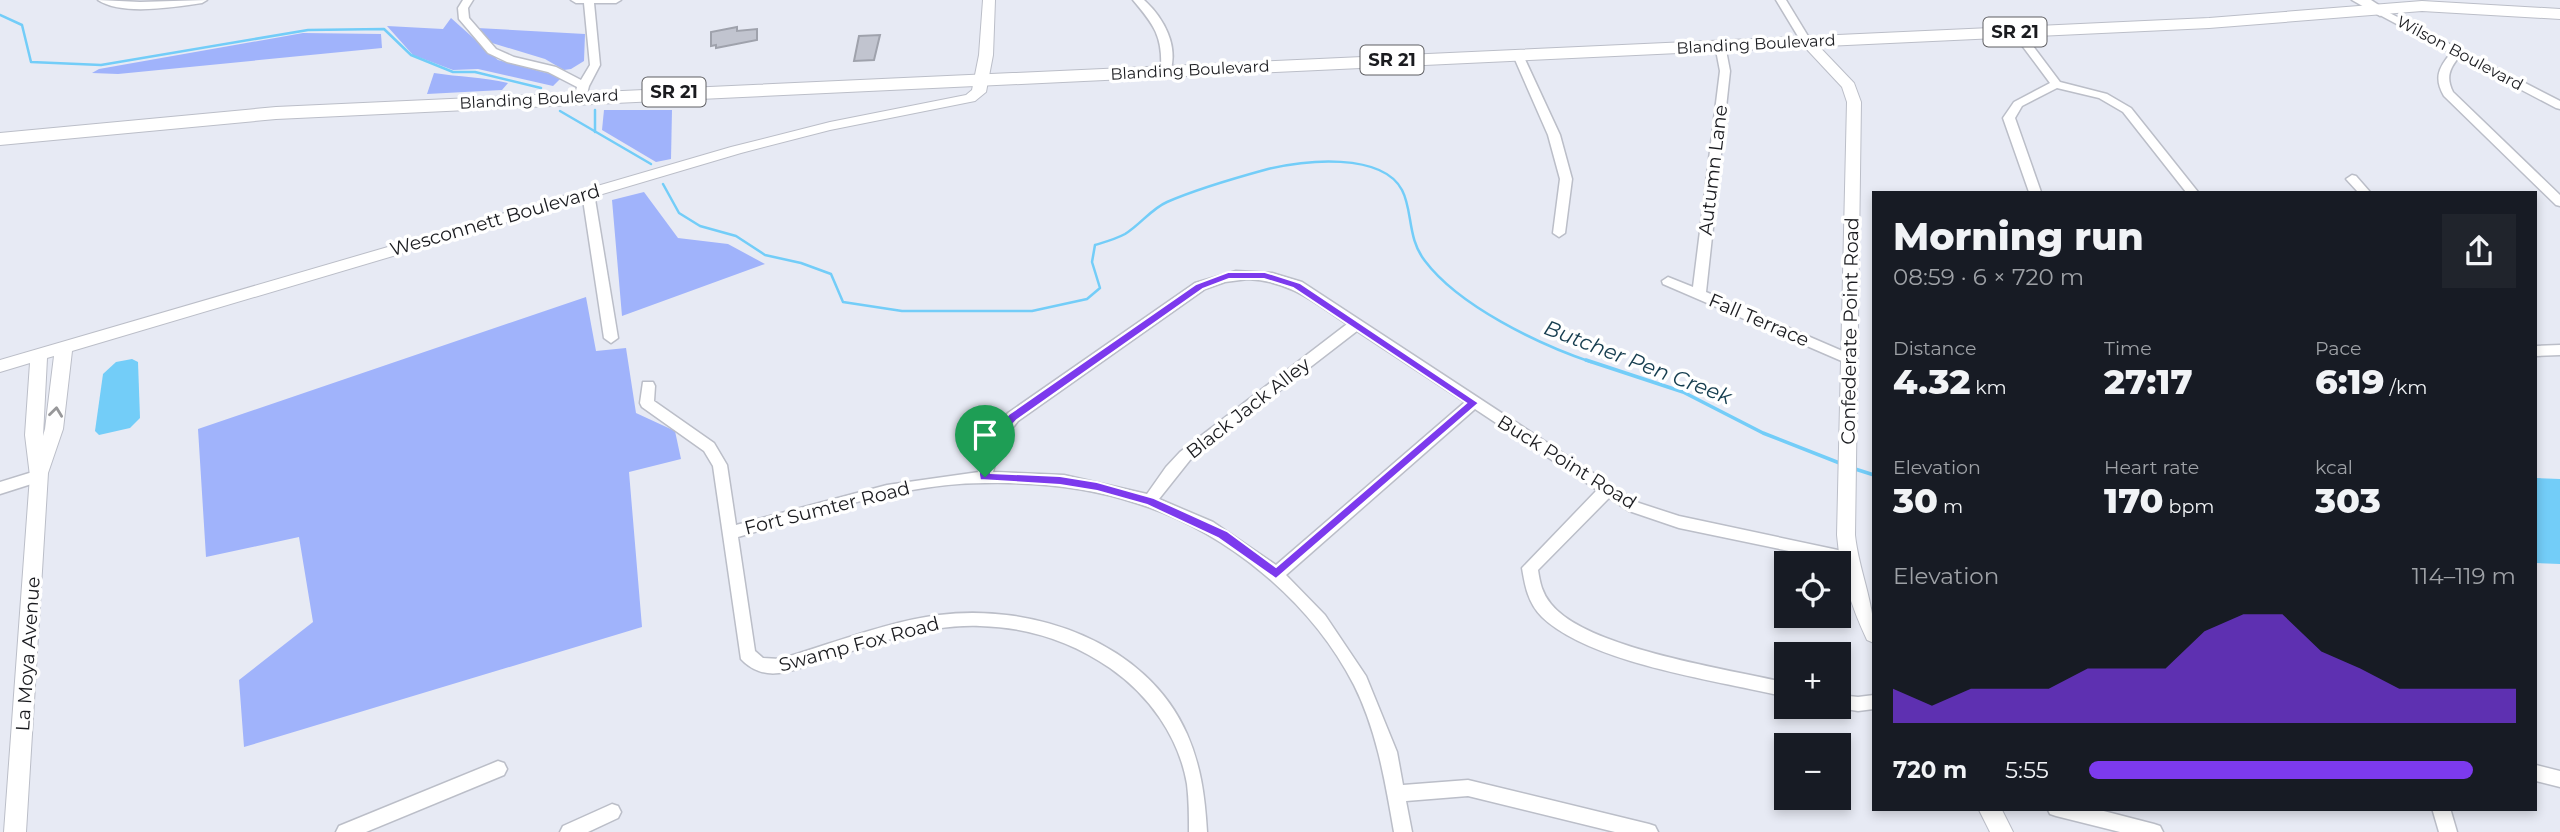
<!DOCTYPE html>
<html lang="en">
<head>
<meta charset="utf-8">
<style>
  :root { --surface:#171b24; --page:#20242c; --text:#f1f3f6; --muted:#9ea1a6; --accent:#7c3aed }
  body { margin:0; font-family:Montserrat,sans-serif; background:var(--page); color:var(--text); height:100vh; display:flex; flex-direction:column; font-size:26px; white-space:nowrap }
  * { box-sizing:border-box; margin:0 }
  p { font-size:23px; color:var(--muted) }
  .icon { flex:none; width:38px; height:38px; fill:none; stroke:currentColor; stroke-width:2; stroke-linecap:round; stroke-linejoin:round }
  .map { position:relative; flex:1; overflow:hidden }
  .drawer { position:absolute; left:1872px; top:191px; width:665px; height:620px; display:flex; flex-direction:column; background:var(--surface); border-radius:0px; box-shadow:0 4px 10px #0003 }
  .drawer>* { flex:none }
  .buttons { position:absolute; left:1774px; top:551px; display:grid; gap:14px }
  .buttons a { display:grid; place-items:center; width:77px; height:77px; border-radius:0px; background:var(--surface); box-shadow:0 4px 10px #0003; font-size:35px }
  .pin { position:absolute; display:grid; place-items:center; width:60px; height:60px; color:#fff; margin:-72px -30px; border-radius:50% 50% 50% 0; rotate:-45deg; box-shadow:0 0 7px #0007 }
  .pin .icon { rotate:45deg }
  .round { display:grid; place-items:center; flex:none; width:74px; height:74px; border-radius:0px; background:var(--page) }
  .summary { display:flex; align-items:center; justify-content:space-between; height:119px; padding:0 21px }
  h1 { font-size:38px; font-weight:800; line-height:52px }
  .stats { display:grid; grid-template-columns:repeat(3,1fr); gap:10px; height:119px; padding:7px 21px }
  .stats div { display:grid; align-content:center }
  .stats b { font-size:35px; font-weight:800 }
  .stats small { font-size:19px; font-weight:400 }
  .stats p { font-size:19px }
  .chart { height:196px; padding:14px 21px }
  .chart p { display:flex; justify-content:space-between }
  .chart svg { width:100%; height:126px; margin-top:7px; fill:var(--accent); opacity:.7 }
  ul { padding:0 21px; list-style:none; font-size:23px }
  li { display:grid; grid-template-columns:112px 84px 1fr; align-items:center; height:52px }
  li i { height:18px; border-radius:9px; background:var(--accent) }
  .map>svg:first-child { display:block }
  .forest { fill:#a0b3fb }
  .water { fill:#73cdf8 }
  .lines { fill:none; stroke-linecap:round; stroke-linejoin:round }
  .stream-far1 { stroke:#73cdf8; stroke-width:2.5 }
  .stream { stroke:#73cdf8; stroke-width:3.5 }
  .building { fill:#c1c4cf; stroke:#9fa2ac; stroke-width:2 }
  .minor-casing { stroke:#bbbec8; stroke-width:3 }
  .tertiary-casing { stroke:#bbbec8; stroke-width:2 }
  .secondary-casing { stroke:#bbbec8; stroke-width:3 }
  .primary-casing { stroke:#bbbec8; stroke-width:2 }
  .minor { fill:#fff; fill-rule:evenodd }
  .tertiary { fill:#fff; fill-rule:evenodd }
  .secondary { fill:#fff; fill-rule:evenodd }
  .primary { fill:#fff; fill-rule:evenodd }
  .oneway { stroke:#98989a }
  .route { fill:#7c3aed; stroke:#fff; stroke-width:2; fill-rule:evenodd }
  .labels { text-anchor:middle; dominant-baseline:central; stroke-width:7; stroke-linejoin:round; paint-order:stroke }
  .far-street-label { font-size:16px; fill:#1a1b1f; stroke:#fff }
  .shield { fill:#fff; stroke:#5f5f62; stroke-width:2 }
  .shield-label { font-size:18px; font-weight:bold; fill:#1a1b1f }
  .street-label { font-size:19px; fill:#1a1b1f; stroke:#fff }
  .water-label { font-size:21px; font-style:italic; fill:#143c4e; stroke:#fff }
</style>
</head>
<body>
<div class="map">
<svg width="2560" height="832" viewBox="0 0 2560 832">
  <rect width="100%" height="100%" fill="#e7eaf4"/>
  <g class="forest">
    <polygon points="451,18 498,60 562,77 553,86 478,69 453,70 413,55 387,26 443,29"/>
    <polygon points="477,28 585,34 584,61 571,69 564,70 545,59 492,43"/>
    <polygon points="303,33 381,34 382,48 118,74 92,73 99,69"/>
    <path d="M434,73C459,77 483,77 508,83L502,90L427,94Z"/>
    <polygon points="604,110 672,110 671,159 656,162 602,130"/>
    <polygon points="644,192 678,238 728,244 765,264 622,316 612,200"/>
    <polygon points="586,297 596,351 626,348 636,413 675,431 681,459 629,472 642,627 244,747 239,680 313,622 299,537 206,557 198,429"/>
  </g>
  <g class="water">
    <polygon points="132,359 138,362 140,418 130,428 99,435 95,431 103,374 116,362"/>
    <polygon points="2536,478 2560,479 2560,564 2536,563"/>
  </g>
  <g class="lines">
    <g class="stream-far1">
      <polyline points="0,15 22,25 31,62 101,65 308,30 384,29 411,55 453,72 475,72 541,88"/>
      <polyline points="595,110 595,132"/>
      <polyline points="560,111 651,164"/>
      <path d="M663,184L679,213L700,226L736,236L765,255L801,263L831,274L843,302L902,311H1032L1087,299L1100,288L1092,262L1095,245C1105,242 1116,239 1125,234C1140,225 1151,209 1167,202C1199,188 1235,178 1268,169C1303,160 1382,152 1402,190C1413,211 1407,238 1425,261C1459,306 1538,344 1591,362"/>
    </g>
    <g class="stream">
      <polyline points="1586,360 1683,392 1763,433 1842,464"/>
      <polyline points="1852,468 1874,475"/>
    </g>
  </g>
  <g class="building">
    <polygon points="737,27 737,31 757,29 757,40 716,48 716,45 711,46 711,32"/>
    <polygon points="880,35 874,60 854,61 859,36"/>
  </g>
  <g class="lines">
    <defs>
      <g id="minor">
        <path d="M98,0L140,2L207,0L202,3C174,7 122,16 98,0Z"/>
        <polygon points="463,0 473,0 468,8 469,18 496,49 514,57 556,67 581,80 590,65 584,3 576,3 571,0 621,0 616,3 594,3 600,65 589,86 586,98 580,101 574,98 577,87 548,72 507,62 488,53 459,19 458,8"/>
        <path d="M1133,0H1144C1164,18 1179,46 1170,73L1166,74L1161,71C1163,36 1154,25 1133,0Z"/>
        <polygon points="1776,0 1786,0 1811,41 1810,43 1802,43"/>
        <path d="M2380,8L2560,101V109L2556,108L2459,57C2449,69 2446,78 2453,92L2560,195V206L2556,205L2444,96C2434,79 2438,68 2451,53L2376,13L2375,11Z"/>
        <polygon points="2017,29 2021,30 2060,82 2107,94 2131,108 2198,192 2186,192 2123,112 2099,98 2057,88 2022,106 2015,118 2041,192 2029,192 2003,118 2014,102 2050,83 2012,32"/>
        <polygon points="1720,42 1725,45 1730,71 1706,292 1854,356 1856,359 1854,362 1844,362 1663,284 1662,281 1668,277 1693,287 1720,71 1715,45"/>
        <polygon points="1518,52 1523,55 1560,135 1572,179 1565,233 1559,237 1553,233 1560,179 1548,135 1513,55"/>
        <polygon points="2352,175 2356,176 2370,192 2358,192 2346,179"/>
        <polygon points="588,189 594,193 618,338 611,343 604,338 582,193"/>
        <path d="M1236,271L1272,273L1302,282L1639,503L1679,516L1852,553L1855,557L1852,561L1847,563L1679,528L1629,511L1609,498L1538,570C1540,583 1542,593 1551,604C1587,649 1729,669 1787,683V697C1720,681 1591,664 1542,617C1528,603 1525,586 1522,568L1597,490L1475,409L1286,575L1325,615L1366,676L1397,752L1403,785L1468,780L1649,824L1655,826L1658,832H1615L1468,796L1406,801L1412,832H1394C1385,781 1377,731 1354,685C1311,601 1226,531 1136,503C1088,487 1035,482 985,483C901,483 817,514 738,537L755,651L763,658L780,659C832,644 885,622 939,615C1032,603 1147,642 1187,734C1201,766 1205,797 1207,832H1189C1189,816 1189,800 1187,784C1179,737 1149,695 1110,668C1071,641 1027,627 980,626C929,624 878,643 830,658C814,663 796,671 779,673C765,675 751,670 741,659L713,466L704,451L642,407L640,403L643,382H653L655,386L654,401L714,443L727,465L736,525L887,485L979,472L990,437L1008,413L1195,283ZM1248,279C1290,281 1314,302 1347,324L1180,452L1166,467L1147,494L1064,475L993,472L1000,444L1018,421L1205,289L1225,282ZM1357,331L1465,402L1276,565L1213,522L1159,499L1190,460Z"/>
        <polygon points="2560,345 2560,355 2536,356 2536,346"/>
        <polygon points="39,470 44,472 46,476 44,480 0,494 0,482"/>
        <polygon points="1839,695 1858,697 1874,695 1874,709 1858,711 1833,707 1839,707"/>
        <polygon points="498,761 504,763 507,769 504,775 366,832 336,832 339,826"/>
        <polygon points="2536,765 2560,771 2560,787 2536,781"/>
        <polygon points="612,804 618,806 621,812 618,818 588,832 560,832 563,826"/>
        <polygon points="2047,808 2092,808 2154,824 2160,826 2163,832 2120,832 2056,816 2050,814"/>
        <polygon points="2432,808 2450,808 2457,832 2439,832"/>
      </g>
      <g id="tertiary">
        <path d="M983,0H995L993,55L986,92L975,101L830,130L741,153L72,351L63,429L48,473L26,832H4L30,476L25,435L30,363L0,372V360L731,147L830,122L966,95L972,90L979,55ZM54,356L45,429L43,436L47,358Z"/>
        <path d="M1806,37L1811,38L1854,83L1861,102L1855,535C1859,572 1876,606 1874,643L1867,640C1851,606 1840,572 1837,535L1847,102L1842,87L1799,41Z"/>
        <polygon points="1978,808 2001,808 2013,832 1990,832"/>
      </g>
      <polygon id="secondary" points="2352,0 2371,0 2388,11 2380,16"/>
      <polygon id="primary" points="2422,1 2560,9 2560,19 2422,11 2209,28 276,119 0,145 0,133 276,107 2209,18"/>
    </defs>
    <use href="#minor" class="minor-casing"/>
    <use href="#tertiary" class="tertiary-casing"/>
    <use href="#secondary" class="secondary-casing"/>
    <use href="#primary" class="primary-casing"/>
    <use href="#minor" class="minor"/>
    <use href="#tertiary" class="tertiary"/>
    <use href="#secondary" class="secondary"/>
    <use href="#primary" class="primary"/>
  </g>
  <defs><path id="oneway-chevron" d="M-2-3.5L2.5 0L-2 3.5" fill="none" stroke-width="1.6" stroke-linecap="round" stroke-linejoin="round" transform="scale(1.75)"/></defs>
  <use class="oneway" href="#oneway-chevron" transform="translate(56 412) rotate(-83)"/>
  <path class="route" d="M1228,272H1265L1300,283L1479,403L1276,579L1218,538L1147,505L1097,491L1060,485L980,480C974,457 993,429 1009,414L1196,284ZM1229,279H1264L1293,288L1466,403L1276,567L1227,531L1154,498L1097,482L1060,476L991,473C995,451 1001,436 1017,420L1203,289Z"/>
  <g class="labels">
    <g class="far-street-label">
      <text transform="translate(1756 44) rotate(-3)">Blanding Boulevard</text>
      <text transform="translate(2460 53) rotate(28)">Wilson Boulevard</text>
      <text transform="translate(1190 70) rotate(-3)">Blanding Boulevard</text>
      <text transform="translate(539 99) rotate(-3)">Blanding Boulevard</text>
    </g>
    <g class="shield">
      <rect x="1983.5" y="17.5" width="63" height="29" rx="5"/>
      <rect x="1360.5" y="45.5" width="63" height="29" rx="5"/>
      <rect x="642.5" y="77.5" width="63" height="29" rx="5"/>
    </g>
    <g class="shield-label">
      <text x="2015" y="32">SR 21</text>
      <text x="1392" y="60">SR 21</text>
      <text x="674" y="92">SR 21</text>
    </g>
    <g class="street-label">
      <text transform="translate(1713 170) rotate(-83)">Autumn Lane</text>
      <text transform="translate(495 220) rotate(-16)">Wesconnett Boulevard</text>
      <text transform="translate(1759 320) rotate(23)">Fall Terrace</text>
      <text transform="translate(1850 331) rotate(-89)">Confederate Point Road</text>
      <text transform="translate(1248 408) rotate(-38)">Black Jack Alley</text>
      <text transform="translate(1567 462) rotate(32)">Buck Point Road</text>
      <text transform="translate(827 508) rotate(-14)">Fort Sumter Road</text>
      <text transform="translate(859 644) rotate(-15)">Swamp Fox Road</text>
      <text transform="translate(28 654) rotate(-86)">La Moya Avenue</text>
    </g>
    <g class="water-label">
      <text transform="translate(1638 362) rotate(21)">Butcher Pen Creek</text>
    </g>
  </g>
</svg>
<div class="buttons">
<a><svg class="icon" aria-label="locate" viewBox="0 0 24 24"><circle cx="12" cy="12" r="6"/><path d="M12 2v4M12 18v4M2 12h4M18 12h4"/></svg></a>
<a>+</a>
<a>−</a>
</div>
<div class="pin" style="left:985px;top:477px;background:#1e9e55"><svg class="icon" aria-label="arrive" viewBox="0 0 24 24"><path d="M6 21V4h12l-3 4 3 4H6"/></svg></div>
<section class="drawer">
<div class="summary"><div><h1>Morning run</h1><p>08:59 · 6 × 720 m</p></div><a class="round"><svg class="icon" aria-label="share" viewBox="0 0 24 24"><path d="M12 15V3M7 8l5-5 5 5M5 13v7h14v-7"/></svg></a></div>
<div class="stats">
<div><p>Distance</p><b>4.32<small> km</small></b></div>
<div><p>Time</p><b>27:17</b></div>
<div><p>Pace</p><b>6:19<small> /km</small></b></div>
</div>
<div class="stats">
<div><p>Elevation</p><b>30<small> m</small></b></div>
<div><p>Heart rate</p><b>170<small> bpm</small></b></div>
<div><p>kcal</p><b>303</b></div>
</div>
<div class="chart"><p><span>Elevation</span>114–119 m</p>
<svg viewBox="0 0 160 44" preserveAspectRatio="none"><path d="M0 44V32L10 38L20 32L30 32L40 32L50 25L60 25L70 25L80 12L90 6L100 6L110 19L120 25L130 32L140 32L150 32L160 32V44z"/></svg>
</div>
<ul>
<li><b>720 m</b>5:55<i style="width:90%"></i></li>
</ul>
</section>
</div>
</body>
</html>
